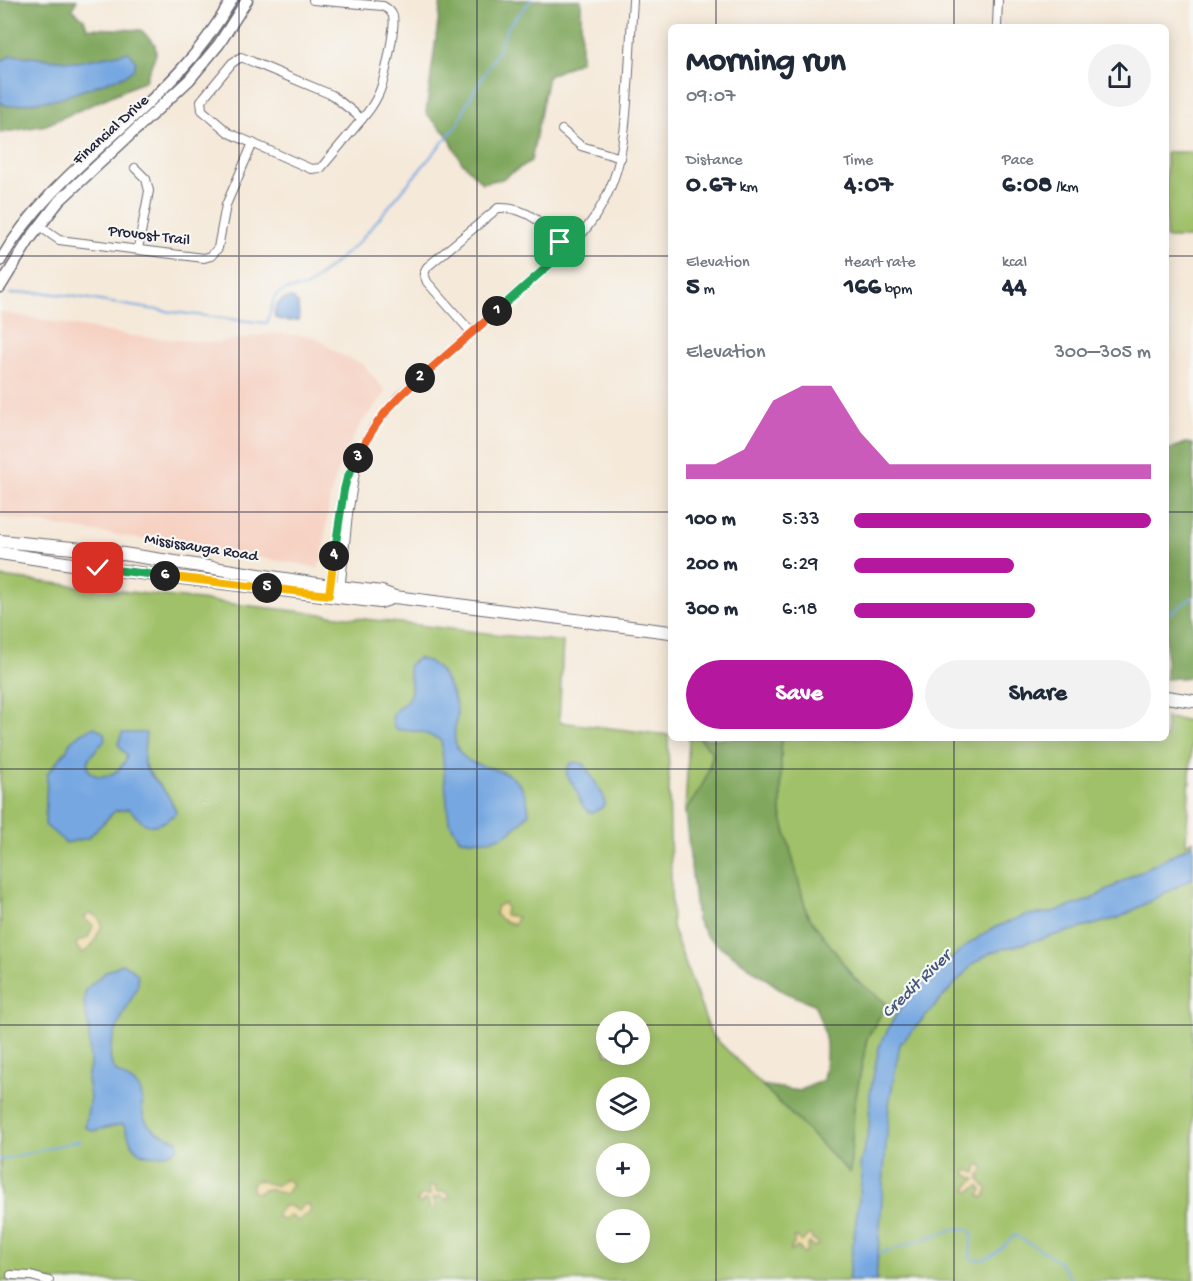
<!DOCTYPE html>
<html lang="en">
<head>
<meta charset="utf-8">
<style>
  :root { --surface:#fff; --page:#f2f2f3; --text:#1f2937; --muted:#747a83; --accent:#b5179e }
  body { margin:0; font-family:"Gochi Hand",sans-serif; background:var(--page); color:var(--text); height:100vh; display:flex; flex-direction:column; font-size:22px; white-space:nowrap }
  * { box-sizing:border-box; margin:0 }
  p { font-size:20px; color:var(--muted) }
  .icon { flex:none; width:33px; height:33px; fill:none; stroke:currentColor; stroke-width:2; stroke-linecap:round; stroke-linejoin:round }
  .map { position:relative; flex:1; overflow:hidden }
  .sheet { position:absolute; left:668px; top:24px; width:501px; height:717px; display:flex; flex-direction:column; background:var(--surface); border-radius:9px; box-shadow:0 3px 15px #0003 }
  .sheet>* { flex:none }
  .controls { position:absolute; left:596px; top:1011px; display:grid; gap:12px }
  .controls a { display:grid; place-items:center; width:54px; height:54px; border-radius:50%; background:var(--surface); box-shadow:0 3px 15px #0003; font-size:30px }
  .pin { position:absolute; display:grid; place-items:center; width:51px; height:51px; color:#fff; margin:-26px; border-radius:12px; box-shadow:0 3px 9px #0006 }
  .km { position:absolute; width:30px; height:30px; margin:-15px; border-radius:50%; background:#222; color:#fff; font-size:16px; line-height:30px; text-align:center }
  .round { display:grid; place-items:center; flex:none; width:63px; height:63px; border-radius:32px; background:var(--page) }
  .head { display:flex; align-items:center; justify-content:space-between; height:102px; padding:0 18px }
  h1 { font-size:33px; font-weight:700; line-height:45px }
  .figures { display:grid; grid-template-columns:repeat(3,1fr); gap:9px; height:102px; padding:6px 18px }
  .figures div { display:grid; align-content:center }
  .figures b { font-size:26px; font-weight:700 }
  .figures small { font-size:16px; font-weight:400 }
  .figures p { font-size:16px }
  .chart { height:168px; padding:12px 18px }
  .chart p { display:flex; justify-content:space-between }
  .chart svg { width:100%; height:108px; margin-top:6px; fill:var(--accent); opacity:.7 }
  .primary-button { display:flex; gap:12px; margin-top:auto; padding:12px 18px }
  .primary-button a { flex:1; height:69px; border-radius:36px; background:var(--accent); color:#fff; font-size:24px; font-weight:700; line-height:69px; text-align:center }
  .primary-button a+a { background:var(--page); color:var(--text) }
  ul { padding:0 18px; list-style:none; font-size:20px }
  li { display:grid; grid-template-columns:96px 72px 1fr; align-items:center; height:45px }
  li i { height:15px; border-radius:8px; background:var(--accent) }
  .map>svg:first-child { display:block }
  .built { fill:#f6d2c3 }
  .green { fill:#a0c169; stroke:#617252; stroke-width:1.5; fill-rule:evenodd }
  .forest { fill:#80a75d; stroke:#51644c; stroke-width:1.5 }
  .sand { fill:#eeda9e; stroke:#887e6c; stroke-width:1.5 }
  .water { fill:#76a7e1; stroke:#4c648e; stroke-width:1.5 }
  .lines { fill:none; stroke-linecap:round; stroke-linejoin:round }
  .stream { stroke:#76a7e1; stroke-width:2 }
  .street-casing { stroke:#6c6872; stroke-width:10 }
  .secondary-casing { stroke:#6c6872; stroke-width:13 }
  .primary-casing { stroke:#6c6872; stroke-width:14 }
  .street { stroke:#fff; stroke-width:8 }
  .secondary { stroke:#fff; stroke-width:10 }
  .primary { stroke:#fff; stroke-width:12 }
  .split-1-casing { stroke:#fff; stroke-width:12 }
  .split-2-casing { stroke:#fff; stroke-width:12 }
  .split-3-casing { stroke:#fff; stroke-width:12 }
  .split-4-casing { stroke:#fff; stroke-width:12 }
  .split-5-casing { stroke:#fff; stroke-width:12 }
  .split-6-casing { stroke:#fff; stroke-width:12 }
  .split-7-casing { stroke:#fff; stroke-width:12 }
  .split-1 { stroke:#22a559; stroke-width:8 }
  .split-2 { stroke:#f0652b; stroke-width:8 }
  .split-3 { stroke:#f0652b; stroke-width:8 }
  .split-4 { stroke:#22a559; stroke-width:8 }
  .split-5 { stroke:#f5b400; stroke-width:8 }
  .split-6 { stroke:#f5b400; stroke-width:8 }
  .split-7 { stroke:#22a559; stroke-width:8 }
  .grid { fill:none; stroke:#22223b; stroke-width:1.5; stroke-opacity:0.55 }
  .labels { text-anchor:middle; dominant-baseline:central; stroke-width:4.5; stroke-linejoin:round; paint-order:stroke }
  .street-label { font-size:16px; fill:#22223b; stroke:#f6f6f2 }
  .water-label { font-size:18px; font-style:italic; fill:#44577d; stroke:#f6f6f2 }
</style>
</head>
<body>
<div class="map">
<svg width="1193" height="1281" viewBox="0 0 1193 1281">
  <rect width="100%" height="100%" fill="#f6f6f2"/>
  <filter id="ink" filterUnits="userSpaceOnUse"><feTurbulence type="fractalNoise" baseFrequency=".0167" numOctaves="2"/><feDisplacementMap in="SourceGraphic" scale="12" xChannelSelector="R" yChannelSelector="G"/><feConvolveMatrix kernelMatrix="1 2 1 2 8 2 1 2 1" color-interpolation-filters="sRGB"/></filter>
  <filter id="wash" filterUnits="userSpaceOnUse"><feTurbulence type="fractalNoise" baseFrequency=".008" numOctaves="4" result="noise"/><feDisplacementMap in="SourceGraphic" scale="24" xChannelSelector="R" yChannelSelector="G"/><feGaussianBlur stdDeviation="1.35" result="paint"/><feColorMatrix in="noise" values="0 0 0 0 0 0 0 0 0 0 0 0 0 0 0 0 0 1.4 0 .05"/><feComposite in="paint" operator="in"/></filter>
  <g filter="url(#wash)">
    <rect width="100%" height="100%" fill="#f5e9d9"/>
    <polygon class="built" points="0,312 131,336 217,343 274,333 315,337 339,354 363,364 386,392 360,425 340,463 330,498 322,559 318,569 306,565 0,517"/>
    <g class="green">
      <rect x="1166" y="152" width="27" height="86"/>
      <path d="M0,577L563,642L559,722L668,735L672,927L711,1034L850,1173L854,1107L867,1038L887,1004L855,979L807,914L781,814V738H1166V718L1193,721L1186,844L1193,840V1281H0ZM606,1022H639V1054H606ZM606,1088H639V1120H606ZM606,1154H639V1186H606ZM606,1220H639V1252H606Z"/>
      <polygon points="689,738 700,738 713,753 704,785 685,811"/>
    </g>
    <g class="forest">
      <polygon points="0,0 77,0 72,9 84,19 87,28 141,30 155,44 156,54 145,81 46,125 0,133"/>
      <polygon points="444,0 581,0 581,61 548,76 531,161 502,179 482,183 461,161 448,136 426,113 441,1"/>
      <polygon points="1186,443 1193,444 1193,677 1166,679 1166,451"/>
      <path d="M700,738H781V814L807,914L855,979L887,1004L867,1038L854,1107L850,1173L762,1085L799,1091L823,1080C829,1048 827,1034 814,1004L786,993L707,937L697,920L685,811C701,789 707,781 713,753Z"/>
    </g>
    <g class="sand">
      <polygon points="504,903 506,907 505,915 517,917 514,925 502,920 495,914 497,906"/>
      <polygon points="90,913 98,917 102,925 92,946 83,953 78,949 76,944 79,941 88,938 93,926 84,918"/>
      <polygon points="981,1164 984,1169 980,1174 980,1180 987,1189 986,1195 983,1198 979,1195 982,1190 979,1186 969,1192 966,1188 976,1179 966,1175 966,1172 968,1170 976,1173 978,1165"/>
      <polygon points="286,1179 292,1184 286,1194 266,1189 258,1193 252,1191 252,1184 257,1180 276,1186"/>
      <polygon points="431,1185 435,1187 437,1192 446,1192 450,1197 447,1200 440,1196 435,1197 433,1199 436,1206 432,1209 429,1207 429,1202 426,1199 420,1204 417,1201 422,1195 431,1195 429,1186"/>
      <polygon points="305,1204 308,1204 311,1210 309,1213 297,1221 290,1215 284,1220 278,1218 277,1214 283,1206 290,1206 298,1211"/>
      <polygon points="808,1235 811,1235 812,1240 816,1241 818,1245 813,1247 810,1243 808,1244 807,1251 804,1253 798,1247 791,1251 791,1248 794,1244 794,1237 797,1237 802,1242"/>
    </g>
    <g class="water">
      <polygon points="129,52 136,61 134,69 124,76 57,99 7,106 0,102 0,62 11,55 77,62"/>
      <path d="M289,298H293L298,304L299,320L289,321L275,318C273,308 278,300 289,298Z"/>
      <path d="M418,658C422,660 428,661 431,663C444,671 458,701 457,716C456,727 452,736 457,747C471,780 524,753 529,813C508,840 493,843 460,839L449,822L441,740L421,732L395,729C385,705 408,710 411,691C412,684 409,673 408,666Z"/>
      <path d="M95,727L104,733L105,740C100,747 89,754 88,763C85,781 119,782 127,756L118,744L122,733H146C145,742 143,755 144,763C148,778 171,791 176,813C169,820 153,830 144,823C138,819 134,813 129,809L115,811L88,838L66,843L45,825L47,774L66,751L70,742L81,733Z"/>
      <path d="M574,762L584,764L603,795L605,804L602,808L592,813C580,808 581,800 576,790C573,784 569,779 566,773L569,765Z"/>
      <polygon points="1193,844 1193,878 1119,918 992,952 974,963 900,1044 889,1104 876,1281 848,1281 862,1176 860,1166 869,1129 870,1093 879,1047 895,1016 926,976 941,968 963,948 991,929 1026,915 1050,913 1090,900 1130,877"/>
      <path d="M122,964L129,967L137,974C138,978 139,983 137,987C129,1006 106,1040 111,1062C115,1078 133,1077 140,1090C143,1097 142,1102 142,1109C144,1129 161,1134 178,1141V1148C166,1157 143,1160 133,1146C129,1140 127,1131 123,1124L93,1131L85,1127L90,1097L87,1079L90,1066L89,1029L84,1005L85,990L107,971Z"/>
    </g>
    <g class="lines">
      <g class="stream">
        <path d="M10,294C47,288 88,300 125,305C172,313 220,318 267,323L275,296L285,290L307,287L360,241L458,124L467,103L498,51L507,28L531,0"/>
        <polyline points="1166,616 1193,597"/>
        <polyline points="0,1160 81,1140"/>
        <path d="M875,1255L954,1229C962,1228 970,1227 973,1236L971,1242L970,1258C990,1266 1002,1246 1015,1235L1056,1259L1073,1281"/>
      </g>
    </g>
  </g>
  <g filter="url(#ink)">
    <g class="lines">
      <defs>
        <g id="street">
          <path d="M313,0L383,6C387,8 391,11 393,16C396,27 384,84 378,95C374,104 368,112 362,119"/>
          <polyline points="997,27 998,0"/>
          <polygon points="241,57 332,95 362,119 321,168 311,169 229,133 202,110 201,101 204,97 232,63"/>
          <polyline points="562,130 581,146 621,158"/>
          <polyline points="135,168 146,179 149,191 138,249"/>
          <polyline points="39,226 59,240 204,258 211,256 218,248 226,205 253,143"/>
          <path d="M472,333L427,282L424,274L427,267L498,208C530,206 547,228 566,250"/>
          <path d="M329,590L347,478L373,428L399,396L573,244C619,195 624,151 628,87C630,58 631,29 633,0"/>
          <polyline points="340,591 348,514 356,466"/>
          <polyline points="11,1275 31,1276 49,1281"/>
        </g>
        <g id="secondary">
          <path d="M0,261C48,179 120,137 181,70C201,48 217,25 232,0"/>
          <polyline points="0,287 29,240 59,201 189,80 219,44 247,0"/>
        </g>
        <g id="primary">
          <polyline points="0,541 104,551 330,586 382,592 395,597 670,632"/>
          <polyline points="0,553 98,568 380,602 395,597"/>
          <polyline points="1166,697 1193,701"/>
        </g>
      </defs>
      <use href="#street" class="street-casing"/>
      <use href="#secondary" class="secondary-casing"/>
      <use href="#primary" class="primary-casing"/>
      <use href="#street" class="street"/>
      <use href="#secondary" class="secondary"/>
      <use href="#primary" class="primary"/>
    </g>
  </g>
  <g class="lines" filter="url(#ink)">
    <defs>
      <polyline id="split-1" points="497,311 566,250 560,242"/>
      <polyline id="split-2" points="420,378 497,311"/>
      <path id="split-3" d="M358,458C372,424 393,401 420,378"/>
      <polyline id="split-4" points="334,556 344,490 347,478 358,458"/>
      <polyline id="split-5" points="267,588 329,595 334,556"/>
      <polyline id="split-6" points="165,576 267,588"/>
      <polyline id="split-7" points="98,568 165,576"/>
    </defs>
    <use href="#split-1" class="split-1-casing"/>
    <use href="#split-2" class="split-2-casing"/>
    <use href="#split-3" class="split-3-casing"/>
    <use href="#split-4" class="split-4-casing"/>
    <use href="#split-5" class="split-5-casing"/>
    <use href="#split-6" class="split-6-casing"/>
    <use href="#split-7" class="split-7-casing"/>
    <use href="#split-1" class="split-1"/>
    <use href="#split-2" class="split-2"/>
    <use href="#split-3" class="split-3"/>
    <use href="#split-4" class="split-4"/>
    <use href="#split-5" class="split-5"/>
    <use href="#split-6" class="split-6"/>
    <use href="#split-7" class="split-7"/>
  </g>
  <path class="grid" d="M239,0V1281M477,0V1281M716,0V27M954,0V27M0,256H670M1166,256H1193M0,512H670M1166,512H1193M716,738V1281M954,738V1281M0,769H1193M0,1025H606M639,1025H1193"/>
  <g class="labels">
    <g class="street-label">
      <text transform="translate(112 131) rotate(-42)">Financial Drive</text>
      <text transform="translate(149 237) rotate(7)">Provost Trail</text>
      <text transform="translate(201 549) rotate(9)">Mississauga Road</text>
    </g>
    <g class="water-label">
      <text transform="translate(917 985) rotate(-44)">Credit River</text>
    </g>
  </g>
</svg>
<div class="controls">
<a><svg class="icon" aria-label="locate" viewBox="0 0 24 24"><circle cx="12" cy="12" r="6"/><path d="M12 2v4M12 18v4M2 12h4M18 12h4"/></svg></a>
<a><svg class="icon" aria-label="layers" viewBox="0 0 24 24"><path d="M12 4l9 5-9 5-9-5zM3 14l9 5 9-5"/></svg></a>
<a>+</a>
<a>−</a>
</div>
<div class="pin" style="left:560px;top:242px;background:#1e9e55"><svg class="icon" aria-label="arrive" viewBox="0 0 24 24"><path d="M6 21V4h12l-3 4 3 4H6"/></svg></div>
<div class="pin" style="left:98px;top:568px;background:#d93025"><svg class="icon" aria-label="check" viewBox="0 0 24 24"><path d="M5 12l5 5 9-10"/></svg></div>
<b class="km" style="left:497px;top:311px">1</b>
<b class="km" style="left:420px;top:378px">2</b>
<b class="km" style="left:358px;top:458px">3</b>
<b class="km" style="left:334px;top:556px">4</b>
<b class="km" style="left:267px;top:588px">5</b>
<b class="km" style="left:165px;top:576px">6</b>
<section class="sheet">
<div class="head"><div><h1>Morning run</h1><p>09:07</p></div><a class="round"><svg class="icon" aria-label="share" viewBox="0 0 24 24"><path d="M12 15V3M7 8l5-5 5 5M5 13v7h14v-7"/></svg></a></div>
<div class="figures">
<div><p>Distance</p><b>0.67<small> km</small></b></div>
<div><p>Time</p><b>4:07</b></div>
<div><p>Pace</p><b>6:08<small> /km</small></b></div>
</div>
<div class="figures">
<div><p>Elevation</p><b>5<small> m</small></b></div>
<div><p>Heart rate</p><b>166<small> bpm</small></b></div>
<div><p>kcal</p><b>44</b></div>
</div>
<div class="chart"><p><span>Elevation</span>300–305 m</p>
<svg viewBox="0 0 160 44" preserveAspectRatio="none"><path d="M0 44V38L10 38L20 32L30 12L40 6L50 6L60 25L70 38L80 38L90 38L100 38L110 38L120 38L130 38L140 38L150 38L160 38V44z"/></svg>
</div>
<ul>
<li><b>100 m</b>5:33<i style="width:100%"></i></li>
<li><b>200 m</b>6:29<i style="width:54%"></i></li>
<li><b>300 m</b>6:18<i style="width:61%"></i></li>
</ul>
<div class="primary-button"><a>Save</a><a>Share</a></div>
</section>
</div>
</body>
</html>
